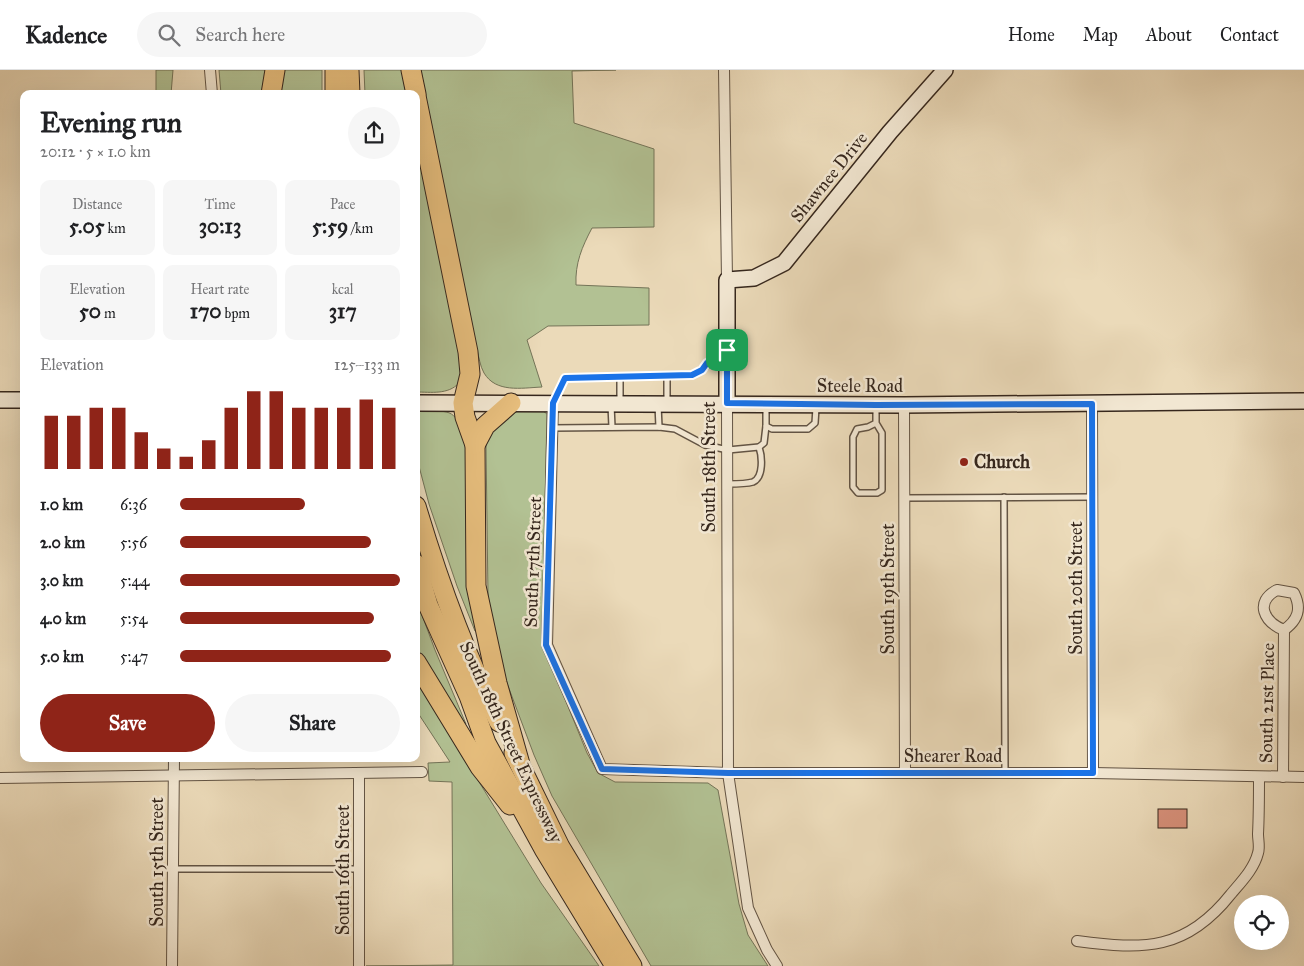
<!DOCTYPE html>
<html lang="en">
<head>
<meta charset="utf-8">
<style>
  :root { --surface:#fff; --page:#f6f6f6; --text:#202124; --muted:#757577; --line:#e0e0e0; --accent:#8f2418 }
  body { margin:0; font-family:"IM FELL Great Primer",serif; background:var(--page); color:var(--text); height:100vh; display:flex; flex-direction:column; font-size:19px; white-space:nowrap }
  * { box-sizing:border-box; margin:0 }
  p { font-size:16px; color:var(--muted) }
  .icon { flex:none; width:28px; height:28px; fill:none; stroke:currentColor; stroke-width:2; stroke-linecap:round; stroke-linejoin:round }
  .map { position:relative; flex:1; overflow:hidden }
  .panel { position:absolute; left:20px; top:20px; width:400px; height:672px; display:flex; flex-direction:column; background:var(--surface); border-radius:10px; box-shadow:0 5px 20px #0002 }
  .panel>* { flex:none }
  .tools { position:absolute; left:1234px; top:825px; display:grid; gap:10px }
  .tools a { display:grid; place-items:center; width:55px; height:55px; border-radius:50%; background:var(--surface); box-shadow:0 5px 20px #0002; font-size:25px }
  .pin { position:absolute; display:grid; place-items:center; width:42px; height:42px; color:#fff; margin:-21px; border-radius:10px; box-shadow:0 2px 8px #0006 }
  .round { display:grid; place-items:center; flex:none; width:52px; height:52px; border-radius:26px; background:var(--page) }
  .summary { display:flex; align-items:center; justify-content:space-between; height:85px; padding:0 20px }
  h1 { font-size:28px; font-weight:700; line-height:38px }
  .stats { display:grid; grid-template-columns:repeat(3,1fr); gap:8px; height:85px; padding:5px 20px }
  .stats div { display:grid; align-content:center; border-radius:10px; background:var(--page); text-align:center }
  .stats b { font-size:21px; font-weight:700 }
  .stats small { font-size:14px; font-weight:400 }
  .stats p { font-size:14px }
  .chart { height:140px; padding:10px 20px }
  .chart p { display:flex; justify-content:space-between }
  .chart svg { width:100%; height:90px; margin-top:5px; stroke:var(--accent); stroke-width:6 }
  .action { display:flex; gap:10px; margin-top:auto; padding:10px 20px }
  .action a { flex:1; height:58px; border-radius:30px; background:var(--accent); color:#fff; font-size:20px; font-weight:700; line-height:58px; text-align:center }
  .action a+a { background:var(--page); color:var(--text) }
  ul { padding:0 20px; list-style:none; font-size:16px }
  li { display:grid; grid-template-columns:80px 60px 1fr; align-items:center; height:38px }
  li i { height:12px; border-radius:6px; background:var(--accent) }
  header { display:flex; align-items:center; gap:30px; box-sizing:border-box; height:70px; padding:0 25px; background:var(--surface); border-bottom:1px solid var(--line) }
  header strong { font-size:24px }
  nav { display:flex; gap:28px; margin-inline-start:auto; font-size:18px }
  .search { width:350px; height:45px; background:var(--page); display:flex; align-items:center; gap:12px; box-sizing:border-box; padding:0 18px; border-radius:28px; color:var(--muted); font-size:19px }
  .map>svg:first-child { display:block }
  .green { fill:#b2c193; stroke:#747458 }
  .building { fill:#d7907a; stroke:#36271d }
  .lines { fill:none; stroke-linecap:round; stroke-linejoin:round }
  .lane-casing { stroke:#635444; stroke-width:8 }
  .street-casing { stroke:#635444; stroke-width:12 }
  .secondary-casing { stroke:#36271d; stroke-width:18 }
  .highway-casing { stroke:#36271d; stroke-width:21 }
  .lane { stroke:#f2e7d2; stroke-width:5 }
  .street { stroke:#f2e7d2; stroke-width:10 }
  .secondary { stroke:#f2e7d2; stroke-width:15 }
  .highway { stroke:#e6bd7c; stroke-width:19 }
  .route-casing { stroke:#fff; stroke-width:10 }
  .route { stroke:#1a73e8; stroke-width:6 }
  .poi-dot { fill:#8f2418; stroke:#f2e7d2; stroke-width:2 }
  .labels { text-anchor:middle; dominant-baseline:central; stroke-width:5; stroke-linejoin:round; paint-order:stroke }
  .street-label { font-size:18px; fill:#36271d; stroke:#f2e7d2 }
  .poi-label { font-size:18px; font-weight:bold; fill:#36271d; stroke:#f2e7d2; text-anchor:start }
</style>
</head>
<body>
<header>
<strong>Kadence</strong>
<div class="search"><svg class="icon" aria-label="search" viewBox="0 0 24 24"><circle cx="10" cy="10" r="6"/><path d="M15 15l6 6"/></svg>Search here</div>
<nav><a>Home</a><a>Map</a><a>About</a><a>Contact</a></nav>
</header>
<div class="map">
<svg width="1304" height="896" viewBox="0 0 1304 896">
  <rect width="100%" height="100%" fill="#ebdab9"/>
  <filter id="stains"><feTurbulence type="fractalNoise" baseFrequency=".004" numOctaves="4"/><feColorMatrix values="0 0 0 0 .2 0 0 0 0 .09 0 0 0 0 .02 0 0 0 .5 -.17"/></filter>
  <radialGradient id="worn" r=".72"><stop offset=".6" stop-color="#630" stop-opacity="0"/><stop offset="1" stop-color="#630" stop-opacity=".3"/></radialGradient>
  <g class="green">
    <polygon points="156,0 173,0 171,24 156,24"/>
    <polygon points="219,0 268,0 265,24 221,24"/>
    <polygon points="281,0 322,0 322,24 278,24"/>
    <polygon points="364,0 404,0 409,24 365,24"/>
    <path d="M419,0H616L572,1L574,53L654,79V157L592,158C582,177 575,193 576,215L649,218V255L548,256L527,270L542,317C521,318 496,323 484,303C480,296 479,287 477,280Z"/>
    <path d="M416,58L463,289L459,313C448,325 431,322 416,322Z"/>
    <path d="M416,341C456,341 453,338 468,374L478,559L475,561L457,516L429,434L416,385Z"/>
    <polygon points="511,341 543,341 547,344 542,563 549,590 587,683 598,703 615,712 708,713 718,720 739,834 748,865 768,896 651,896 552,726 534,685 502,600 491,549 488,525 486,376 488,366"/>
    <polygon points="416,529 435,580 466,654 461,657 416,584"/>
    <polygon points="416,609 541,813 599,896 366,896 453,895 452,712 429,711 428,693 450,692 416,640"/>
  </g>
  <rect class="building" x="1158" y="739" width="29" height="19"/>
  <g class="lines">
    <defs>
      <g id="lane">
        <polyline points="620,307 620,333"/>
        <polyline points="667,307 667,331"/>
        <path d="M554,330L565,308L692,305C704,300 712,290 724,282"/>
        <polyline points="611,335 612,357"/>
        <polyline points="658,335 659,357"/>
        <polyline points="766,337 766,356 772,359 808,359 815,353 816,338"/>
        <polyline points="876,338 876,353 882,363 882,420 877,423 858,423 853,417 853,367 857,359 868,357 876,353"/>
        <polyline points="552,358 659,357 675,359 705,375 728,380 759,377"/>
        <path d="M728,414C735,414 746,414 753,412C764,407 762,386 759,377L764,373L766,356"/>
        <polyline points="1004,427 1005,703"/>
        <polyline points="904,428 1092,427"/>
        <polyline points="173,799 359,799"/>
      </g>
      <g id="street">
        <polyline points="210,0 212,24"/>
        <polyline points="724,0 727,210"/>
        <polyline points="553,333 547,575 602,699 728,703 1093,703 1304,707"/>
        <polyline points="727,333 728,703 748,838 767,880 777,896"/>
        <polyline points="1092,334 1093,703"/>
        <polyline points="904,335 905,703"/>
        <path d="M1277,520L1294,523C1302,539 1298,550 1284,560C1264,552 1254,532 1277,520Z"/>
        <polyline points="1283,707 1284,560"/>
        <polyline points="0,708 422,702"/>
        <path d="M1077,871C1144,880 1186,881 1231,824C1241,812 1254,799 1258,783C1260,777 1258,770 1258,764C1259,745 1259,726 1259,707"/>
        <polyline points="172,896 174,689"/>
        <polyline points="359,896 359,703"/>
      </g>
      <g id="secondary">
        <polyline points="0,330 24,330"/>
        <polyline points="416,333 904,335 1304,331"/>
        <polyline points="727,333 727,210 754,208 784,193 890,62 945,0"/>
      </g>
      <g id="highway">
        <polyline points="335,0 335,24"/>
        <polyline points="349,0 350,24"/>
        <polyline points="411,0 416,24"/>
        <polyline points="271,24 275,0"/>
        <polyline points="416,26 468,282 470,304 463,333 465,347 475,375 476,516 497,613 520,694"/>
        <polyline points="475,375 485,356 511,333"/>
        <path d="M416,436C438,510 464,583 499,652"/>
        <polyline points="416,494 428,535 469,626 486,673 544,779 615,896"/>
        <polyline points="416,592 480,697 510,735"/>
        <polyline points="514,683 560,777 632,896"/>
      </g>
    </defs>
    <use href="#lane" class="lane-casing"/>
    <use href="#street" class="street-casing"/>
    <use href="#secondary" class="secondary-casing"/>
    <use href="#highway" class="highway-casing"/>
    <use href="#lane" class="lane"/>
    <use href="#street" class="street"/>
    <use href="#secondary" class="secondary"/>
    <use href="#highway" class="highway"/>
  </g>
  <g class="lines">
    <defs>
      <polygon id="route" points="727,280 727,333 876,335 1092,334 1093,703 728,703 602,699 546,575 553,333 565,308 692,305 702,300 707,293"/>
    </defs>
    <use href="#route" class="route-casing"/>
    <use href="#route" class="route"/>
  </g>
  <circle class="poi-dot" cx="964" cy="392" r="5"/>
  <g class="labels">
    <g class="street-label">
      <text transform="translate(829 107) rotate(-51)">Shawnee Drive</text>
      <text x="860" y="316">Steele Road</text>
      <text transform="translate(709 397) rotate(-90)">South 18th Street</text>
      <text transform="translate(533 492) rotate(-88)">South 17th Street</text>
      <text transform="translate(1076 518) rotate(-90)">South 20th Street</text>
      <text transform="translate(888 519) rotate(-90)">South 19th Street</text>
      <text transform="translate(1267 633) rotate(-89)">South 21st Place</text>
      <text transform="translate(511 672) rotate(65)">South 18th Street Expressway</text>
      <text x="953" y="686">Shearer Road</text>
      <text transform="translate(157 792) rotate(-90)">South 15th Street</text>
      <text transform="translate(343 800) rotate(-90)">South 16th Street</text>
    </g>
    <g class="poi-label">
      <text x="974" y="392">Church</text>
    </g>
  </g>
  <rect width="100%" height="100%" filter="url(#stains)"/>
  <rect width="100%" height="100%" fill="url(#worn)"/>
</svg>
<div class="tools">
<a><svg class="icon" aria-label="locate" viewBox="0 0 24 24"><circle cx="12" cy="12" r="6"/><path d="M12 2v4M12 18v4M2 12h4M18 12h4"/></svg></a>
</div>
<div class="pin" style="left:727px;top:280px;background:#1e9e55"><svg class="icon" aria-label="arrive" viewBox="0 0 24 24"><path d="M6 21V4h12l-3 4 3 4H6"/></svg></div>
<section class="panel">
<div class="summary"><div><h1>Evening run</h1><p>20:12 · 5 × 1.0 km</p></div><a class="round"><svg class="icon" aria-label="share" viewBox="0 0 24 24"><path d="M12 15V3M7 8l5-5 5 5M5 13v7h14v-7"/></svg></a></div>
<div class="stats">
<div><p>Distance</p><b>5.05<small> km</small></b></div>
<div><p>Time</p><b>30:13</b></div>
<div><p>Pace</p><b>5:59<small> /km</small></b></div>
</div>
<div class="stats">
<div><p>Elevation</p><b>50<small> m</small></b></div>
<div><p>Heart rate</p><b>170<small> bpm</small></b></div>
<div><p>kcal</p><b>317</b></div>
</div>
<div class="chart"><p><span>Elevation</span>125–133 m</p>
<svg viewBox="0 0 160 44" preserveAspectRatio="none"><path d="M5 44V18M15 44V18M25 44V14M35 44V14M45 44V26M55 44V34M65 44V38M75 44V30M85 44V14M95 44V6M105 44V6M115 44V14M125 44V14M135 44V14M145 44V10M155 44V14"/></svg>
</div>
<ul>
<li><b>1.0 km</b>6:36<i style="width:57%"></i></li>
<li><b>2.0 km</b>5:56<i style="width:87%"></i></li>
<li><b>3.0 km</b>5:44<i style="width:100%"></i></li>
<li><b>4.0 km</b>5:54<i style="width:88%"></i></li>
<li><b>5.0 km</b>5:47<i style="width:96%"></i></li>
</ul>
<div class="action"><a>Save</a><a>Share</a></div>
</section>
</div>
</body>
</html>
